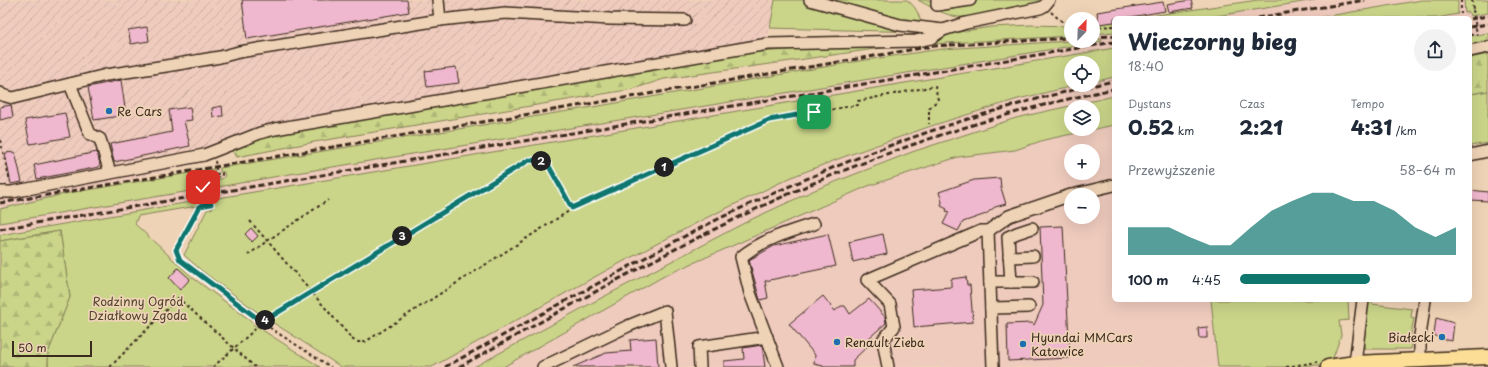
<!DOCTYPE html>
<html lang="pl">
<head>
<meta charset="utf-8">
<style>
  :root { --surface:#fff; --page:#f2f2f3; --text:#1f2937; --muted:#747a83; --accent:#0f766e }
  body { margin:0; font-family:"Playpen Sans",sans-serif; background:var(--page); color:var(--text); height:100vh; display:flex; flex-direction:column; font-size:15px; white-space:nowrap }
  * { box-sizing:border-box; margin:0 }
  p { font-size:13px; color:var(--muted) }
  .icon { flex:none; width:22px; height:22px; fill:none; stroke:currentColor; stroke-width:2; stroke-linecap:round; stroke-linejoin:round }
  .map { position:relative; flex:1; overflow:hidden }
  .side { position:absolute; left:1112px; top:16px; width:360px; height:286px; display:flex; flex-direction:column; background:var(--surface); border-radius:6px; box-shadow:0 4px 16px #0002 }
  .side>* { flex:none }
  .needle { width:26px; rotate:23deg }
  .buttons { position:absolute; left:1064px; top:12px; display:grid; gap:8px }
  .buttons a { display:grid; place-items:center; width:36px; height:36px; border-radius:50%; background:var(--surface); box-shadow:0 4px 16px #0002; font-size:20px }
  .scale { position:absolute; left:12px; bottom:10px; width:80px; box-sizing:border-box; padding-left:4px; border:2px solid #3b2a1e; border-top:0; font-size:11px; line-height:14px; white-space:nowrap; color:#3b2a1e; -webkit-text-stroke:3px #efd3b6; paint-order:stroke }
  .pin { position:absolute; display:grid; place-items:center; width:34px; height:34px; color:#fff; margin:-17px; border-radius:8px; box-shadow:0 2px 6px #0006 }
  .km { position:absolute; width:20px; height:20px; margin:-10px; border-radius:50%; background:#222; color:#fff; font-size:11px; line-height:20px; text-align:center }
  .round { display:grid; place-items:center; flex:none; width:42px; height:42px; border-radius:21px; background:var(--page) }
  .overview { display:flex; align-items:center; justify-content:space-between; height:68px; padding:0 16px }
  h1 { font-size:22px; font-weight:800; line-height:30px }
  .stats { display:grid; grid-template-columns:repeat(3,1fr); gap:6px; height:68px; padding:4px 16px }
  .stats div { display:grid; align-content:center }
  .stats b { font-size:20px; font-weight:800 }
  .stats small { font-size:11px; font-weight:400 }
  .stats p { font-size:11px }
  .chart { height:112px; padding:8px 16px }
  .chart p { display:flex; justify-content:space-between }
  .chart svg { width:100%; height:72px; margin-top:4px; fill:var(--accent); opacity:.7 }
  ul { padding:0 16px; list-style:none; font-size:13px }
  li { display:grid; grid-template-columns:64px 48px 1fr; align-items:center; height:30px }
  li i { height:10px; border-radius:5px; background:var(--accent) }
  .map>svg:first-child { display:block }
  .built { fill:#efcbbd; fill-rule:evenodd }
  .industrial { fill:url(#industrial-furrows) }
  .green { fill:#cad589; stroke:#828054; fill-rule:evenodd }
  .forest { fill:url(#forest-firs); stroke:#828054 }
  .building { fill:#f0b8ce; stroke:#3b2a1e }
  .lines { fill:none; stroke-linecap:round; stroke-linejoin:round }
  .minor-casing { stroke:#3b2a1e; stroke-width:14 }
  .major-casing { stroke:#3b2a1e; stroke-width:17 }
  .path { stroke:#3b2a1e; stroke-width:2; stroke-dasharray:3 3; stroke-linecap:butt }
  .minor { stroke:#efd3b6; stroke-width:11 }
  .major { stroke:#fcde96; stroke-width:14 }
  .rail { stroke:#3b2a1e; stroke-width:3; stroke-dasharray:6 3; stroke-linecap:butt }
  .path-bridge { stroke:#3b2a1e; stroke-width:2; stroke-dasharray:3 3; stroke-linecap:butt }
  .route-casing { stroke:#fff; stroke-width:8 }
  .route { stroke:#0f766e; stroke-width:5 }
  .poi-dot { fill:#1f6fb2; stroke:#efd3b6; stroke-width:1.5 }
  .labels { text-anchor:middle; dominant-baseline:central; stroke-width:3.5; stroke-linejoin:round; paint-order:stroke }
  .poi-label { font-size:12px; fill:#3b2a1e; stroke:#efd3b6; text-anchor:start }
  .park-label { font-size:12px; fill:#50442e; stroke:#efd3b6 }
</style>
</head>
<body>
<div class="map">
<svg width="1488" height="367" viewBox="0 0 1488 367">
  <defs>
    <pattern id="industrial-furrows" width="10" height="10" patternUnits="userSpaceOnUse"><rect width="10" height="10" fill="#efcbbd"/><path d="M-1 1l2-2M0 10L10 0M9 11l2-2" fill="none" stroke="#ceaea2"/></pattern>
    <pattern id="forest-firs" width="22" height="20" patternUnits="userSpaceOnUse"><rect width="22" height="20" fill="#cad589"/><path d="M5 1l3.5 6h-7zM16 11l3.5 6h-7z" fill="#aeb776"/></pattern>
  </defs>
  <rect width="100%" height="100%" fill="#efd3b6"/>
  <filter id="ink" filterUnits="userSpaceOnUse"><feTurbulence type="fractalNoise" baseFrequency=".025" numOctaves="2"/><feDisplacementMap in="SourceGraphic" scale="8" xChannelSelector="R" yChannelSelector="G"/><feConvolveMatrix kernelMatrix="1 2 1 2 8 2 1 2 1" color-interpolation-filters="sRGB"/></filter>
  <g filter="url(#ink)">
    <g class="built">
      <polygon points="1315,0 1488,0 1488,41 1470,44 1470,18 1204,18"/>
      <polygon points="1114,32 1114,48 212,199 202,200 0,235 0,223 196,190 207,189 290,174 717,105 885,75 1102,41 1101,39 1093,39 1093,34"/>
      <polygon points="1114,77 1114,96 1016,118 912,152 817,189 750,220 588,305 474,367 432,367 609,269 706,218 794,176 846,156 934,125 1018,99 1078,85 1093,85 1093,82"/>
      <path d="M1114,125V300H1211L1218,367H503L666,275L868,186L958,157L1015,150L1044,140ZM1071,151H1093V173H1071ZM1071,195H1093V217H1071Z"/>
    </g>
    <polygon class="industrial" points="0,0 775,0 768,39 255,130 204,162 0,209"/>
    <g class="green">
      <path d="M775,0H907C918,8 921,19 922,32L770,28Z"/>
      <path d="M918,0H1044L1036,7C1016,10 971,21 953,16C941,13 929,6 918,0Z"/>
      <polygon points="1258,0 1315,0 1204,18 1136,18"/>
      <polygon points="1422,0 1458,0 1458,14 1437,18 1317,18"/>
      <polygon points="1464,0 1488,0 1488,13 1470,16 1469,12 1465,13"/>
      <polygon points="1114,21 1114,32 1093,34 1093,24"/>
      <polygon points="1032,25 1071,26 1071,36 929,44 952,33 991,27"/>
      <polygon points="1488,33 1488,43 1470,47 1470,36"/>
      <polygon points="1093,39 1101,39 1102,41 290,174 207,189 205,186 225,177 224,172 220,172 220,168 599,106 859,61 942,49 1071,41 1093,41"/>
      <polygon points="1114,48 1114,77 1093,82 1093,63 1071,63 1071,85 1078,85 1018,99 934,125 846,156 794,176 706,218 609,269 432,367 341,367 294,336 272,322 273,318 269,315 264,317 202,271 184,255 207,210 213,208 212,199"/>
      <polygon points="1488,91 1488,143 1470,146 1470,94"/>
      <path d="M1114,96V125L1044,140L1015,150L958,157L868,186L666,275L503,367H474L588,305L750,220L817,189L912,152L1016,118ZM1071,107H1093V129H1071Z"/>
      <polygon points="214,169 215,175 195,183 196,190 0,223 0,209 69,193"/>
      <polygon points="202,200 203,204 197,206 138,216 135,224 193,278 250,320 253,324 320,367 48,367 48,353 70,297 60,231 0,241 0,235"/>
      <polygon points="1211,300 1348,300 1349,320 1339,321 1341,335 1331,364 1293,367 1218,367"/>
      <polygon points="1367,300 1372,300 1372,304 1412,309 1411,317 1414,318 1409,343 1412,343 1411,349 1365,349 1362,339"/>
    </g>
    <g class="forest">
      <polygon points="896,46 664,79 633,89 314,142 237,157 231,149 260,137 718,55 829,47"/>
      <polygon points="1488,54 1488,91 1470,94 1470,58"/>
      <polygon points="60,231 70,297 48,353 48,367 0,367 0,241"/>
    </g>
    <g class="building">
      <polygon points="242,0 407,0 409,12 247,39"/>
      <polygon points="1191,0 1193,8 1169,12 1167,4"/>
      <polygon points="1163,2 1165,11 1125,18 1114,18 1114,22 1099,24 1097,12"/>
      <polygon points="147,27 149,41 131,44 128,30"/>
      <polygon points="456,67 459,83 427,87 425,71"/>
      <polygon points="121,80 126,115 94,120 88,87"/>
      <polygon points="11,105 13,117 0,120 0,107"/>
      <polygon points="222,106 223,116 213,117 212,108"/>
      <polygon points="190,107 192,120 184,121 190,146 114,162 110,144 172,132 169,110"/>
      <polygon points="65,113 70,137 30,144 25,120"/>
      <polygon points="15,152 22,182 11,184 5,153"/>
      <polygon points="97,152 100,164 99,165 99,167 37,179 34,165"/>
      <polygon points="1000,178 1001,188 1006,204 995,207 986,214 963,222 958,231 943,224 949,212 946,211 947,209 941,206 942,202 939,192 974,180"/>
      <polygon points="1470,190 1488,192 1488,201 1470,200"/>
      <polygon points="1063,226 1070,358 1008,361 1007,324 1032,323 1034,325 1043,305 1040,227"/>
      <polygon points="251,228 258,236 252,242 245,234"/>
      <polygon points="828,234 836,266 765,281 768,298 760,300 749,260 774,246"/>
      <polygon points="883,234 887,254 853,262 849,242"/>
      <polygon points="178,268 190,279 180,290 169,278"/>
      <polygon points="966,277 967,285 970,285 973,322 914,327 911,290 951,287 951,279"/>
      <polygon points="823,296 835,311 841,306 845,306 850,314 869,299 885,317 886,323 869,338 869,345 853,360 853,367 823,367 823,366 814,364 815,355 789,324"/>
      <polygon points="1436,318 1454,323 1452,341 1440,339 1434,335"/>
      <polygon points="1207,327 1207,338 1199,338 1198,328"/>
      <polygon points="656,338 658,367 573,367 606,353 631,351 630,340"/>
      <polygon points="762,345 765,367 724,367 724,361 744,359 743,348"/>
    </g>
    <g class="lines">
      <defs>
        <g id="minor">
          <polyline points="810,0 900,25 943,30"/>
          <polyline points="937,0 937,5 970,0"/>
          <polyline points="440,20 505,13 610,19 685,20"/>
          <polyline points="1470,51 1488,47"/>
          <polyline points="70,84 90,134 100,139 110,173"/>
          <polyline points="0,93 2,95 13,98 106,75 166,66 220,57 239,52 440,20 438,0"/>
          <polyline points="1470,155 1488,151"/>
          <polyline points="0,192 12,192 204,155 260,133 275,129 768,44 916,41 931,38 943,30 966,23 1040,8 1044,6 1049,0"/>
          <polyline points="1072,195 1114,185"/>
          <polyline points="988,231 993,367"/>
          <polyline points="988,231 1009,216 1071,195"/>
          <polyline points="1009,257 1033,256"/>
          <polyline points="990,282 1033,282"/>
          <polyline points="1011,282 1008,237 1017,233 1032,228"/>
          <polyline points="991,308 1029,307"/>
          <polyline points="1420,360 1420,336 1425,300"/>
          <polyline points="1355,363 1363,300"/>
          <polyline points="543,367 628,326 665,311 671,367"/>
          <polyline points="700,367 699,347 767,337"/>
          <path d="M778,367L750,293L741,257C762,240 788,232 814,224"/>
          <polyline points="888,367 883,340 894,327 890,304 867,280 981,231 988,231"/>
        </g>
        <polyline id="major" points="1328,367 1355,363 1488,357"/>
      </defs>
      <use href="#minor" class="minor-casing"/>
      <use href="#major" class="major-casing"/>
      <g class="path">
        <polyline points="1461,0 1461,14"/>
        <polyline points="1472,0 1473,10"/>
        <polyline points="1051,12 1060,20 1071,25"/>
        <polyline points="1093,27 1114,26"/>
        <polyline points="1470,35 1477,34"/>
        <polyline points="0,140 10,181"/>
        <polyline points="215,161 217,174 222,173 222,176 197,184 198,188 203,187 206,202 210,201 211,204 200,206 176,250 179,260 273,330 331,367"/>
        <polyline points="250,221 353,340 358,342 365,342 572,209 769,120 858,105 858,101 935,86 938,100 929,108 929,124"/>
        <polyline points="248,255 267,241 328,200"/>
        <polyline points="110,367 178,298 255,367"/>
        <polyline points="213,367 263,322 529,160 546,161 572,209"/>
        <polyline points="1286,367 1317,362"/>
      </g>
      <use href="#minor" class="minor"/>
      <use href="#major" class="major"/>
      <g class="rail">
        <polyline points="1257,18 1365,0"/>
        <polyline points="1470,19 1488,16"/>
        <polyline points="1470,27 1488,24"/>
        <polyline points="1093,37 1114,36"/>
        <polyline points="0,203 934,46 1071,38"/>
        <polyline points="0,229 1114,42"/>
        <path d="M445,367C504,335 563,302 623,270C664,247 706,224 750,204C866,150 988,107 1114,81"/>
        <path d="M459,367C574,304 689,237 809,185C907,143 1010,110 1114,89"/>
      </g>
      <polyline class="path-bridge" points="1473,10 1477,34"/>
    </g>
  </g>
  <g class="lines" filter="url(#ink)">
    <defs>
      <polyline id="route" points="203,187 206,202 210,201 211,204 200,206 176,250 180,260 262,322 529,160 546,161 572,208 769,120 814,112"/>
    </defs>
    <use href="#route" class="route-casing"/>
    <use href="#route" class="route"/>
  </g>
  <g class="poi-dot">
    <circle cx="109" cy="111" r="4"/>
    <circle cx="1442" cy="337" r="4"/>
    <circle cx="837" cy="342" r="4"/>
    <circle cx="1023" cy="344" r="4"/>
  </g>
  <g class="labels">
    <g class="poi-label">
      <text x="117" y="111">Re Cars</text>
      <text x="1031" y="337">Hyundai MMCars<tspan x="1031" dy="14">Katowice</tspan></text>
      <text x="1434" y="337" text-anchor="end">Białecki</text>
      <text x="845" y="342">Renault Zieba</text>
    </g>
    <g class="park-label">
      <text x="138" y="301">Rodzinny Ogród<tspan x="138" dy="14">Działkowy Zgoda</tspan></text>
    </g>
  </g>
</svg>
<div class="buttons">
<a><svg class="needle" viewBox="-14 -14 28 28"><path d="M0-13l5 13h-10z" fill="#e53935"/><path d="M0 13l5-13h-10z" fill="#747a83"/></svg></a>
<a><svg class="icon" aria-label="locate" viewBox="0 0 24 24"><circle cx="12" cy="12" r="6"/><path d="M12 2v4M12 18v4M2 12h4M18 12h4"/></svg></a>
<a><svg class="icon" aria-label="layers" viewBox="0 0 24 24"><path d="M12 4l9 5-9 5-9-5zM3 14l9 5 9-5"/></svg></a>
<a>+</a>
<a>−</a>
</div>
<div class="scale">50 m</div>
<div class="pin" style="left:814px;top:112px;background:#1e9e55"><svg class="icon" aria-label="arrive" viewBox="0 0 24 24"><path d="M6 21V4h12l-3 4 3 4H6"/></svg></div>
<div class="pin" style="left:203px;top:187px;background:#d93025"><svg class="icon" aria-label="check" viewBox="0 0 24 24"><path d="M5 12l5 5 9-10"/></svg></div>
<b class="km" style="left:664px;top:167px">1</b>
<b class="km" style="left:541px;top:161px">2</b>
<b class="km" style="left:402px;top:236px">3</b>
<b class="km" style="left:265px;top:320px">4</b>
<section class="side">
<div class="overview"><div><h1>Wieczorny bieg</h1><p>18:40</p></div><a class="round"><svg class="icon" aria-label="share" viewBox="0 0 24 24"><path d="M12 15V3M7 8l5-5 5 5M5 13v7h14v-7"/></svg></a></div>
<div class="stats">
<div><p>Dystans</p><b>0.52<small> km</small></b></div>
<div><p>Czas</p><b>2:21</b></div>
<div><p>Tempo</p><b>4:31<small> /km</small></b></div>
</div>
<div class="chart"><p><span>Przewyższenie</span>58–64 m</p>
<svg viewBox="0 0 160 44" preserveAspectRatio="none"><path d="M0 44V27L10 27L20 27L30 33L40 38L50 38L60 27L70 17L80 11L90 6L100 6L110 11L120 11L130 17L140 27L150 33L160 27V44z"/></svg>
</div>
<ul>
<li><b>100 m</b>4:45<i style="width:60%"></i></li>
</ul>
</section>
</div>
</body>
</html>
